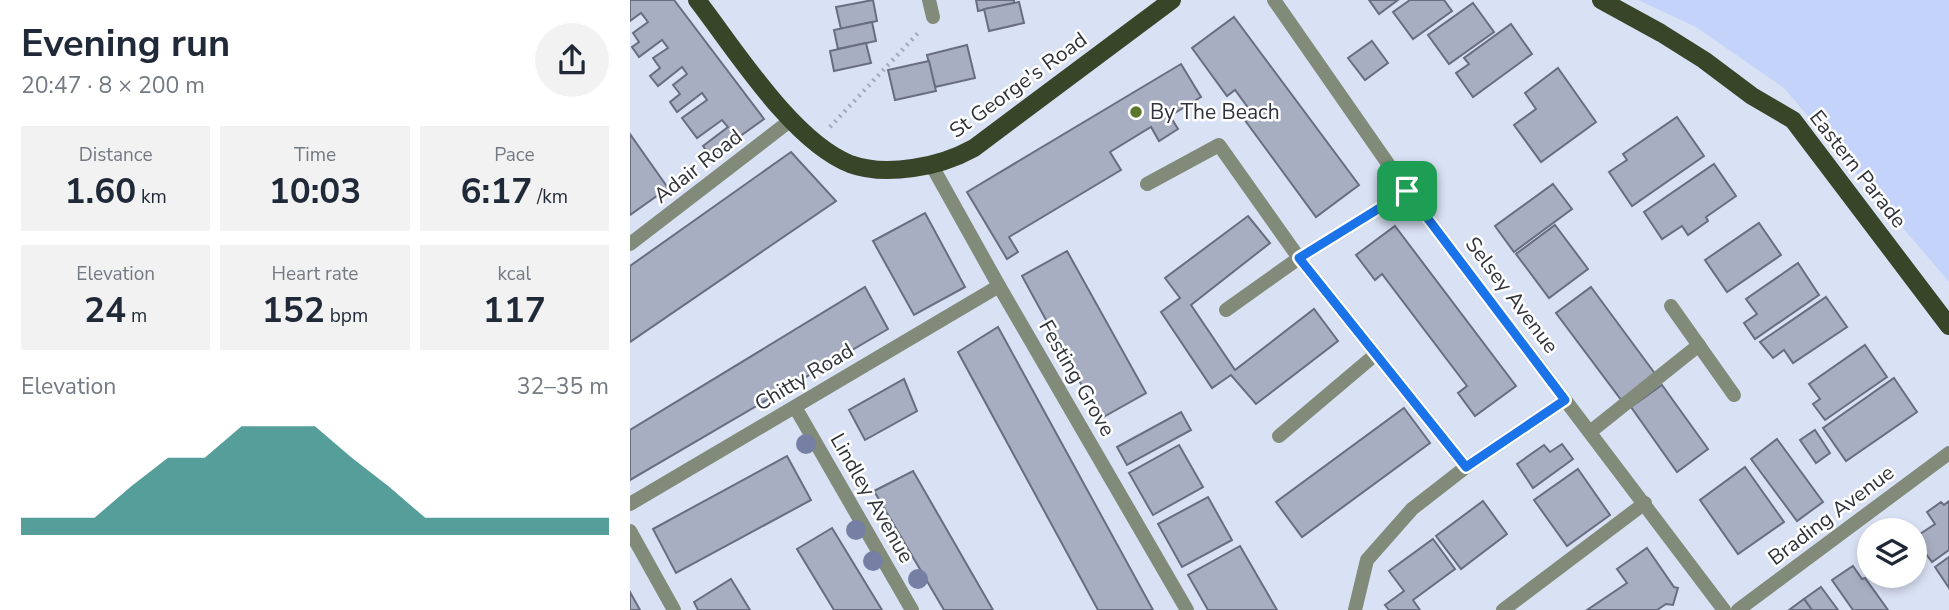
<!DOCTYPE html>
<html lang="en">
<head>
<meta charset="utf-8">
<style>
  :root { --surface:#fff; --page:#f2f2f3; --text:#1f2937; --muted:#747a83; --accent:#0f766e }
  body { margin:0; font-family:"Nunito Sans",sans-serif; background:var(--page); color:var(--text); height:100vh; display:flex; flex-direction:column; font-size:26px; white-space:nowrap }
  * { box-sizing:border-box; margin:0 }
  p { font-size:23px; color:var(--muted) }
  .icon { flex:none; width:38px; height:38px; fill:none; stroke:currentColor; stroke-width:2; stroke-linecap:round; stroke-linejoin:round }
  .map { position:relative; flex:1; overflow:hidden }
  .drawer { display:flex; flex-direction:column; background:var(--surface); width:630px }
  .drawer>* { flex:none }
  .fabs { position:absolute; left:1227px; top:518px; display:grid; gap:14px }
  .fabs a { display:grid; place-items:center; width:70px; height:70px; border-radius:50%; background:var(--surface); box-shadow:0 4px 10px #0003; font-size:35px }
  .pin { position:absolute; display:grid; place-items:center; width:60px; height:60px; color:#fff; margin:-30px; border-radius:14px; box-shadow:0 4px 10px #0006 }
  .round { display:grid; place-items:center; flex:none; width:74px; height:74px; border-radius:37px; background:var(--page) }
  .headline { display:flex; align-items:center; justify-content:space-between; height:119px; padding:0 21px }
  h1 { font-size:38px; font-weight:700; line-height:52px }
  .metrics { display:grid; grid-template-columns:repeat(3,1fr); gap:10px; height:119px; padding:7px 21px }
  .metrics div { display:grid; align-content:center; border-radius:0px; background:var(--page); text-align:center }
  .metrics b { font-size:35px; font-weight:700 }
  .metrics small { font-size:19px; font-weight:400 }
  .metrics p { font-size:19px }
  .chart { height:196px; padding:14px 21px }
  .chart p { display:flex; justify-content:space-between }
  .chart svg { width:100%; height:126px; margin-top:7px; fill:var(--accent); opacity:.7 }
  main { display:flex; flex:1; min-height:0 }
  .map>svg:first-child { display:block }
  .green { fill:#c4d3fa }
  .building { fill:#a7aec1; stroke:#686e80; stroke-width:2 }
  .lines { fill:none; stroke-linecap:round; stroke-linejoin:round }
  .path { stroke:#a3aab9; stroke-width:4.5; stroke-dasharray:2 5; stroke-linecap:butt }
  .service { stroke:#828a7a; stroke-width:14 }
  .minor { stroke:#828a7a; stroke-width:14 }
  .primary { stroke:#384528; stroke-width:18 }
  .tree { fill:#7580a4 }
  .route-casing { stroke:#fff; stroke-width:14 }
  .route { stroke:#1a73e8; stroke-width:9 }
  .poi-dot { fill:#5a782d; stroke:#fff; stroke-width:2.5 }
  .labels { text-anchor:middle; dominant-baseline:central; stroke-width:5; stroke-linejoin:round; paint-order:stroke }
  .street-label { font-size:21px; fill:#30333b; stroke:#fff }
  .poi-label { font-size:21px; fill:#30333b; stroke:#fff; text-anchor:start }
</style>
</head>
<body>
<main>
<section class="drawer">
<div class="headline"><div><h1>Evening run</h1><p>20:47 · 8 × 200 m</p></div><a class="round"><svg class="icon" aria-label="share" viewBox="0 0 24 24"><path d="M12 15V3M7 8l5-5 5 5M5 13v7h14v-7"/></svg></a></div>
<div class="metrics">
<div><p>Distance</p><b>1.60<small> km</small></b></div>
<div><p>Time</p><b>10:03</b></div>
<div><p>Pace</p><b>6:17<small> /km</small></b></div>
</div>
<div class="metrics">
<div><p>Elevation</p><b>24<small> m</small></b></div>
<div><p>Heart rate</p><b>152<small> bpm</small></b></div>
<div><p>kcal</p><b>117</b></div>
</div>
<div class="chart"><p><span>Elevation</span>32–35 m</p>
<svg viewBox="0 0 160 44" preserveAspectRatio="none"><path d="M0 44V38L10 38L20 38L30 27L40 17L50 17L60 6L70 6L80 6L90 17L100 27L110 38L120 38L130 38L140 38L150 38L160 38V44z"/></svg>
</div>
</section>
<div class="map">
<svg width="1319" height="610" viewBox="0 0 1319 610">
  <rect width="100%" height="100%" fill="#d9e1f4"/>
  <polygon class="green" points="1008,0 1319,0 1319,282 1154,88 1066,27"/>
  <g class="building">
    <polygon points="0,0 44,0 134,119 81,157 73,146 98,127 92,120 67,138 52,118 77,100 72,93 47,112 40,102 50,94 43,85 57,74 52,67 28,86 20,76 30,68 23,58 38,48 32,40 9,57 2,47 9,42 3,33 18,22 11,13 0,21"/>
    <polygon points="243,0 247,21 211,29 206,7"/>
    <polygon points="346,0 384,0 384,3 348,11"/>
    <polygon points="739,0 768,0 749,14"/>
    <polygon points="780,0 814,0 822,11 783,39 763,12"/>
    <polygon points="389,2 394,23 359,31 354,9"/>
    <polygon points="843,3 864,32 819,64 798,35"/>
    <polygon points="604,17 729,185 686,217 614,119 622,113 605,90 597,96 562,48"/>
    <polygon points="242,22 246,41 208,49 204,30"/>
    <polygon points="881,24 902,54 843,97 826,73 839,64 834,58"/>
    <polygon points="742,41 758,63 735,80 718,58"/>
    <polygon points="236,43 241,63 204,71 200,51"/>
    <polygon points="337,45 345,78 305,87 297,55"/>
    <polygon points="299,61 306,91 265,100 258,70"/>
    <polygon points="551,64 571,97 540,116 548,129 529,141 521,127 480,152 491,170 379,237 388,252 377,259 337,192"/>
    <polygon points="928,68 966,122 911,162 884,125 906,109 895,93"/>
    <polygon points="1047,117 1074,156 1002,206 979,172 997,160 993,154"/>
    <polygon points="0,134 38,188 0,215"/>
    <polygon points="161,152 206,201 0,342 0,266"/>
    <polygon points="1084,164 1106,196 1076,217 1078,221 1058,235 1052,226 1032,239 1014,212"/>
    <polygon points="923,184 942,209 884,252 865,226"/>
    <polygon points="295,213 335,287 284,315 243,241"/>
    <polygon points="618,216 640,243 561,305 605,370 684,309 708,341 626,404 601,375 582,388 531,312 550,298 535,278"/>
    <polygon points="1129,223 1151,255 1097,292 1075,260"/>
    <polygon points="925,225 958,269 919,298 886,254"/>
    <polygon points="765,226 886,386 845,416 828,393 837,386 752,274 745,280 726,255"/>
    <polygon points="437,251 516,393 470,419 392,276"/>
    <polygon points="1168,263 1189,295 1125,339 1114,323 1127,314 1116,299"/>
    <polygon points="235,287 258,329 0,480 0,430"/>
    <polygon points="961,287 1026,375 992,401 926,313"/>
    <polygon points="1196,297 1217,327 1163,363 1154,350 1143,358 1130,342"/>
    <polygon points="368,327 523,610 468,610 328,352"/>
    <polygon points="1235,345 1257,377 1195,420 1183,404 1190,399 1179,384"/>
    <polygon points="1264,378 1287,412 1216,461 1193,428"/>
    <polygon points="274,379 287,411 235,440 219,410"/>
    <polygon points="1032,385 1078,449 1047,472 1001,407"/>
    <polygon points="774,408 800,443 672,537 646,502"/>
    <polygon points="551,412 561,430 497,465 487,447"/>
    <polygon points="1185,430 1200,453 1186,463 1170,440"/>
    <polygon points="1147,439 1193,502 1167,521 1121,459"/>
    <polygon points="932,444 943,459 903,488 887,464 914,445 920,452"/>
    <polygon points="549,445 573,487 523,515 499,473"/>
    <polygon points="157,456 181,500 46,573 23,529"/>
    <polygon points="1115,467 1154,522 1108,554 1070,500"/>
    <polygon points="948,469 980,515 937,546 904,500"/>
    <polygon points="283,471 363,610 314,610 244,491"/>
    <polygon points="578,497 602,540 552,567 528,524"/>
    <polygon points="853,501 877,534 831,569 806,536"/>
    <polygon points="1319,501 1319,550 1302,562 1284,538 1305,524 1297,512 1311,502 1314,505"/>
    <polygon points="202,528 252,610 204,610 167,549"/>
    <polygon points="803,539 825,569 783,600 790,610 759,610 755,605 774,591 759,571"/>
    <polygon points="610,546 647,610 578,610 558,575"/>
    <polygon points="1017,548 1044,587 1048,588 1043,605 1036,604 1027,610 957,610 997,583 987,569"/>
    <polygon points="1319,557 1319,588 1305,567"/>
    <polygon points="1223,566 1232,579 1235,578 1258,610 1223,610 1202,580"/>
    <polygon points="1259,576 1279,576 1266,585"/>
    <polygon points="101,579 120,610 68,610 64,602"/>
    <polygon points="1191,587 1208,610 1182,610 1174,599"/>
    <polygon points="0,592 10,610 0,610"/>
    <polygon points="1174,599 1182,610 1159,610"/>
  </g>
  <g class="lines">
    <polyline class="path" points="200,127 290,31"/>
    <g class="service">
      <polyline points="517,184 589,145 669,258 836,467"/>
      <polyline points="1041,306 1104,395"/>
      <polyline points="960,432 1069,345"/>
      <polyline points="649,436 746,354"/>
      <polyline points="873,610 1015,503"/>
    </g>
    <g class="minor">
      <polyline points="299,0 303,17"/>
      <polyline points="644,0 777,191 1094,610"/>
      <polyline points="302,166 369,286 557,610"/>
      <polyline points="0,244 161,120"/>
      <polyline points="596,310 669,258 777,191"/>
      <polyline points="165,407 282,610"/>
      <polyline points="0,504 369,286"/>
      <polyline points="0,531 44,610"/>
      <polyline points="725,610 737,560 782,509 836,467 935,400"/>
      <polyline points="1108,610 1319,453"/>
    </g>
    <g class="primary">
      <path d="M67,0C105,49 162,141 220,164C239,171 263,171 283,168C306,165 324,159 344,148L542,0"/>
      <polyline points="971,0 1031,33 1074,60 1122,96 1163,120 1319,326"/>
    </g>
  </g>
  <g class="tree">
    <circle cx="176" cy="444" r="10"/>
    <circle cx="226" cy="530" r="10"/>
    <circle cx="243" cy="561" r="10"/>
    <circle cx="288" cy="579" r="10"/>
  </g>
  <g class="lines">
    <defs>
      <polygon id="route" points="777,191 935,400 836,467 669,258"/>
    </defs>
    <use href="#route" class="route-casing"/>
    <use href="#route" class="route"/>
  </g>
  <circle class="poi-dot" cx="506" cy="112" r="7"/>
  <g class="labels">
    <g class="street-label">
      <text transform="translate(388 85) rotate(-36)">St George's Road</text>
      <text transform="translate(68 166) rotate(-38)">Adair Road</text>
      <text transform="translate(1228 169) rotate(52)">Eastern Parade</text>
      <text transform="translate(882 295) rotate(53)">Selsey Avenue</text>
      <text transform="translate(174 377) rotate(-31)">Chitty Road</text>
      <text transform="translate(447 378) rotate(60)">Festing Grove</text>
      <text transform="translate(242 498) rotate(60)">Lindley Avenue</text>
      <text transform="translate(1201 515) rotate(-37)">Brading Avenue</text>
    </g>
    <g class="poi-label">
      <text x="520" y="112">By The Beach</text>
    </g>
  </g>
</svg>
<div class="fabs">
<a><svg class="icon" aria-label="layers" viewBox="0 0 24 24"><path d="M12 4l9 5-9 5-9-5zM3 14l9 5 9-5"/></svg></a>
</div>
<div class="pin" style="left:777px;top:191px;background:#1e9e55"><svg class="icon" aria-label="arrive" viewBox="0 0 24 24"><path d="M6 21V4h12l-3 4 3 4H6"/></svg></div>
</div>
</main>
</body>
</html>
